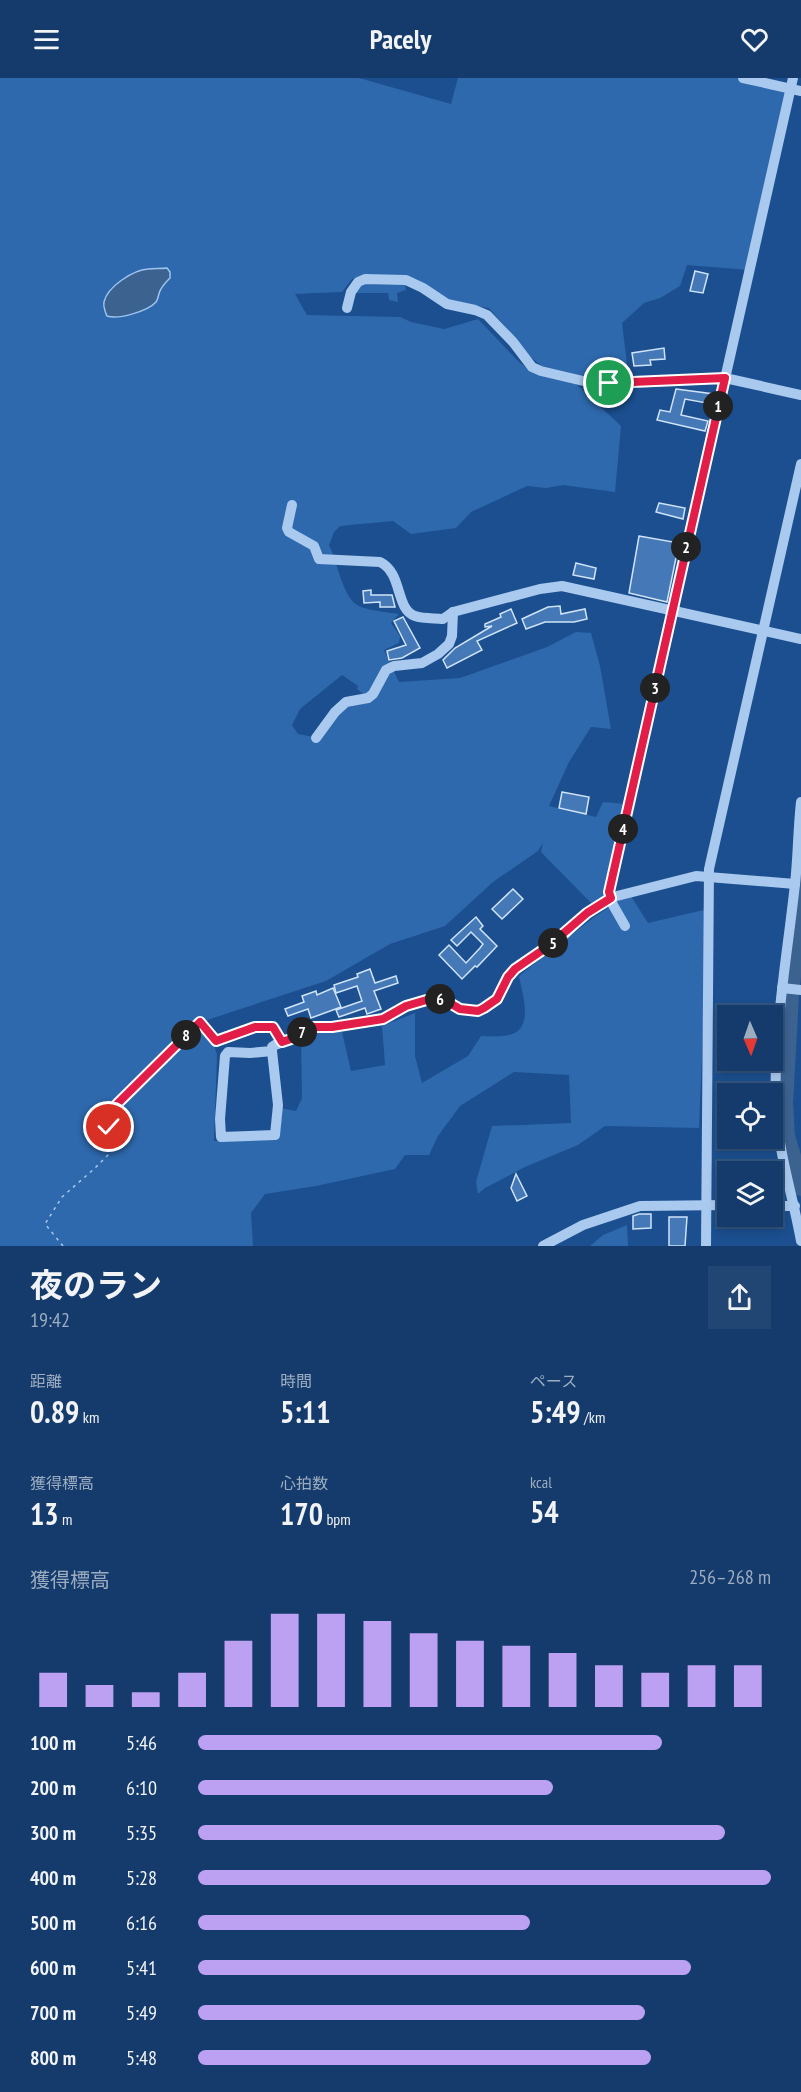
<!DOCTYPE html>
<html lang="ja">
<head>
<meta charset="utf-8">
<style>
  :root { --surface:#143b6b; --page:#214673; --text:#f1f3f6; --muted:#9dadc1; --line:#33557e; --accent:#bca0f2 }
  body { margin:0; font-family:"PT Sans Narrow","Noto Sans JP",sans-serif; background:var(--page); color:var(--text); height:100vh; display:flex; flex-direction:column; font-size:22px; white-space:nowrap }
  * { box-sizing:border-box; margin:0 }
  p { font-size:20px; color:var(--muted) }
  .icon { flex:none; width:33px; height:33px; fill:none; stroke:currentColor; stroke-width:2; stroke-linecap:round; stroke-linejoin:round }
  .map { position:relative; height:1168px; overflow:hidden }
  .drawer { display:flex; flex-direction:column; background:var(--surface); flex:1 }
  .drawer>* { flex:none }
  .needle { width:39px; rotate:178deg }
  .controls { position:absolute; left:717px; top:927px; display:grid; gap:12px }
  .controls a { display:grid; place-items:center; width:66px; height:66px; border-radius:0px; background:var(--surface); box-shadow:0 3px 9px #0003,0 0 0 2px var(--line); font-size:30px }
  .pin { position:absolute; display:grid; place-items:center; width:51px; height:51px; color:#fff; margin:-26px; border:3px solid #fff; border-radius:50%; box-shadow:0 2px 6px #0007 }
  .km { position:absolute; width:30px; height:30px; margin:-15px; border-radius:50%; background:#222; color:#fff; font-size:16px; line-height:30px; text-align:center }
  .round { display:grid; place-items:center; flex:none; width:63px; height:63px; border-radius:0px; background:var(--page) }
  .summary { display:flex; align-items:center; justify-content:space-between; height:102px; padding:0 30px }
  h1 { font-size:33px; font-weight:700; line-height:45px }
  .stats { display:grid; grid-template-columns:repeat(3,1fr); gap:9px; height:102px; padding:6px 30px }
  .stats div { display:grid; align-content:center }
  .stats b { font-size:30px; font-weight:700 }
  .stats small { font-size:16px; font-weight:400 }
  .stats p { font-size:16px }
  .chart { height:168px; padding:12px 30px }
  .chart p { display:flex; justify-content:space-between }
  .chart svg { width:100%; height:108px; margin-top:6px; stroke:var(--accent); stroke-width:6 }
  ul { padding:0 30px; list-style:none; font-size:20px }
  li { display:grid; grid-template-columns:96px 72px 1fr; align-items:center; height:45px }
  li i { height:15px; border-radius:8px; background:var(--accent) }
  header { display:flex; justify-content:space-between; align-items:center; height:78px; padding:0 30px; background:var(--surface); font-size:27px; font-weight:700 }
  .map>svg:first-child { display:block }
  .green { fill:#2e69ad; fill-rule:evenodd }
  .water { fill:#3c6290; stroke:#9cc4f0; stroke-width:1.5 }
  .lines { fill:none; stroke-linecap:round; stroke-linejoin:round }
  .river { stroke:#3c6290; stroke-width:18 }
  .building { fill:#4478b7; stroke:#cfe3fa; stroke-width:1.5 }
  .path { stroke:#a9c9ee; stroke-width:1.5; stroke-dasharray:3 4.5; stroke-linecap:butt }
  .minor { stroke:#a9c9ee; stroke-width:10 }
  .route-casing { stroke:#fff; stroke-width:12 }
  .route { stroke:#e11d48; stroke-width:8 }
</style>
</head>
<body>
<header><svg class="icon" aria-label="menu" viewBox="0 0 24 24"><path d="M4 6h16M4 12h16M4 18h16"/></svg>Pacely<svg class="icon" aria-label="heart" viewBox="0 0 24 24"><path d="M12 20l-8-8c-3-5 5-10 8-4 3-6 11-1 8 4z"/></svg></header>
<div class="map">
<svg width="801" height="1168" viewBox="0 0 801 1168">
  <rect width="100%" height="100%" fill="#1b4f8f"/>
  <g class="green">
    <path d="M0,0H359L451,26L458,0H740L788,10L750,192L687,187L680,208L660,220L644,225L622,245L629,303L595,301L542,288L524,274L509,253L489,230L452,225L405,206L406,212L397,215L398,224L389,222L388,215H353L363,197L352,201L342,214L295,216L307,237L400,239L411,244L444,251L478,241L518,283L530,293L572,302L621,348L615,414L563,407L546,410L527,408L471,434L456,450L411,456L393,443L340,448L334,454L329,467C338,484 342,522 361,529C372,533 387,534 399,536L391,545L400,558L399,565L384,572L399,604L460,600L547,569L576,554L591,555L600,588L611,651L591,649L569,684L549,728L596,739L603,724L626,726L606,812L601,821L593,827L541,774L543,765L538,773L493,804L445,848L390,866L326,903L207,942L217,977L214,1063L280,1059V1030L296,1033L302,1020L301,961L317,953L342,954L351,993L385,987L382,948L415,935V978L422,1005L468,978L481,958C490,958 501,959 509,957C535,951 522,916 519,898L593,840L629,815L648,845L708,831L699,1050L605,1048L578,1067L525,1089L485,1110L478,1116L476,1104L492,1048L571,1045L569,997L514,994L460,1028L438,1058L429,1077H405L395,1091L316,1108L265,1116L251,1135L253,1168H0ZM342,597L358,608L357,611L368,620L350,624L314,659L298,656L292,647L300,631Z"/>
    <polygon points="627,1147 628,1168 590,1168 603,1157"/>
  </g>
  <path class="water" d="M167,190L170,194V200C167,203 163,207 161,211C158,215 159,220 156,224C148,233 118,242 107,238C105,233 103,229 104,224C107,209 133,192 148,191C154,190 160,191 167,190Z"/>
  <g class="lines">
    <polyline class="river" points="801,804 790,919 784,1025 786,1058 801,1109"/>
  </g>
  <g class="building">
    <polygon points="695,193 708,196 703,215 690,213"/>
    <polygon points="664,270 665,281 650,282 651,287 634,288 632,275"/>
    <polygon points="676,311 714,316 712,326 685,321 681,337 708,343 705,353 657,342 660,332 670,334"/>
    <polygon points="659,425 685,430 683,441 656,434"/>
    <polygon points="639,458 679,465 667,524 629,515"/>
    <polygon points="576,485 596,490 594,501 573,497"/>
    <polygon points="371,512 371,517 392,517 395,529 380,529 380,524 364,525 363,513"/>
    <polygon points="560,528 561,536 585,531 587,541 574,544 545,544 526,551 522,541 548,529"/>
    <polygon points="511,531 517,545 477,563 482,572 447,590 443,582 455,570 492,548 485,549 485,546 501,539 500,536"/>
    <polygon points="403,539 420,570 402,580 389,582 387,573 406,567 394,543"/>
    <polygon points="562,714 589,719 586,736 559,730"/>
    <polygon points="513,811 523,821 502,841 492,831"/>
    <polygon points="476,839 483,848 480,851 497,868 477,889 475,888 462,901 439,877 449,867 466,885 480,870 483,866 471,854 457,868 451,862"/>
    <polygon points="370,891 375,905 396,898 398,905 374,913 381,931 367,936 365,930 339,939 336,932 362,923 357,908 336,915 334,907 358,899 357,896"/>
    <polygon points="333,910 341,929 311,940 308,931 288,938 285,931 304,924 302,918 316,913 317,917"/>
    <polygon points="516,1096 527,1118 517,1123 511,1110"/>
    <polygon points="639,1136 651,1136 651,1150 633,1151 633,1138"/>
    <polygon points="669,1139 687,1139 685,1168 669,1168"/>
  </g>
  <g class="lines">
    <path class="path" d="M63,1168L45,1146L62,1119L94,1091L109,1076L121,1058V1055C111,1049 104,1048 108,1035L200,944L216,963L255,949H273L276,956"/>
    <g class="minor">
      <polyline points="743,0 801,13"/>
      <polyline points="347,230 351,214 358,204 365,201 406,202 423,210 447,226 475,232 487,237 513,264 532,289 541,293 596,306 725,300 801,317"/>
      <path d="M292,427L287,450L289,454L314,468L319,481L380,484C403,495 395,531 415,538C423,541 435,540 443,541L453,534L540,511L562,508L801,561"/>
      <polyline points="316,660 335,634 346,624 368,620 373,616 386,592 394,588 422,585 438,576 449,566 452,558 453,534"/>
      <path d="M801,724C798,751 798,779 795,806C787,880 773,954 776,1028C778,1074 793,1118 801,1163"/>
      <polyline points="625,848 613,827 609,814 793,0"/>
      <polyline points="782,910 801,912"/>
      <polyline points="272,973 278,1027 275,1057 221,1059 220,1041 225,978 228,974 250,975 272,973 272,969 275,967 294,960 309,949 332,949 383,941 406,928 430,921 443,921 460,931 478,933 485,930 497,922 508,899 515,891 562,859 587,835 609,820 696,798 795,806"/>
      <polyline points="772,1128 795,1128"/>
      <polyline points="543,1168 583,1147 640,1128 728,1127"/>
      <polyline points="706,1168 709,791 801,386"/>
    </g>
  </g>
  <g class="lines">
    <defs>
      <polyline id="route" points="109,1049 107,1046 108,1035 200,944 216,963 255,949 273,949 282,964 294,960 309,949 332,949 383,941 406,928 430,921 443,921 460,931 478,933 484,930 497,921 508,899 515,891 550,867 587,835 611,820 609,814 725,300 609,305"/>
    </defs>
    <use href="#route" class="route-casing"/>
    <use href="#route" class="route"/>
  </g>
</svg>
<div class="controls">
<a><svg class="needle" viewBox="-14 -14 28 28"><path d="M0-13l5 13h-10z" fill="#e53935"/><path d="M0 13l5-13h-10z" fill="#9dadc1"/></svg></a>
<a><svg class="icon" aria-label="locate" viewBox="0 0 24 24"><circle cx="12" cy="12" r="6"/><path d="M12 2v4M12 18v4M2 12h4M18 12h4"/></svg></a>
<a><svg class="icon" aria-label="layers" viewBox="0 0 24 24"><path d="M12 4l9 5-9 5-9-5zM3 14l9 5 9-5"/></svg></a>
</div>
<div class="pin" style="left:609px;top:305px;background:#1e9e55"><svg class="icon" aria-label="arrive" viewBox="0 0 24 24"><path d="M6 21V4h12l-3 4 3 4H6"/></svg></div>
<div class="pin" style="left:109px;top:1049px;background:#d93025"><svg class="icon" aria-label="check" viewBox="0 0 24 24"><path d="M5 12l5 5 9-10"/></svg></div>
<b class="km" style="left:718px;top:328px">1</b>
<b class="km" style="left:686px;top:469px">2</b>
<b class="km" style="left:655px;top:610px">3</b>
<b class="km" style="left:623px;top:751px">4</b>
<b class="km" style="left:553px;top:865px">5</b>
<b class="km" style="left:440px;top:921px">6</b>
<b class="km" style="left:302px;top:954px">7</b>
<b class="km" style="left:186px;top:957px">8</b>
</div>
<section class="drawer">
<div class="summary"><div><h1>夜のラン</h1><p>19:42</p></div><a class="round"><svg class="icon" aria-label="share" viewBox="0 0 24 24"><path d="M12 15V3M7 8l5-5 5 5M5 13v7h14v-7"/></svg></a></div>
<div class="stats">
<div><p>距離</p><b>0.89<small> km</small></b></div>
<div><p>時間</p><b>5:11</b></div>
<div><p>ペース</p><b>5:49<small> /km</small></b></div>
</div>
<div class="stats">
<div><p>獲得標高</p><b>13<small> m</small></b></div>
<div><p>心拍数</p><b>170<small> bpm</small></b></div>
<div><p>kcal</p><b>54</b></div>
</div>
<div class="chart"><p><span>獲得標高</span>256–268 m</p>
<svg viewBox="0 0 160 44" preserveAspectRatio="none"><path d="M5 44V30M15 44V35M25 44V38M35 44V30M45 44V17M55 44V6M65 44V6M75 44V9M85 44V14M95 44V17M105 44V19M115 44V22M125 44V27M135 44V30M145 44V27M155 44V27"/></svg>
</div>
<ul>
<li><b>100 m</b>5:46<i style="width:81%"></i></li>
<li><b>200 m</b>6:10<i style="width:62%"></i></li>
<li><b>300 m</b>5:35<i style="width:92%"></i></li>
<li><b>400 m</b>5:28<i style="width:100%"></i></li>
<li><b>500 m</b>6:16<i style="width:58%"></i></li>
<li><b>600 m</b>5:41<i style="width:86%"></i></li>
<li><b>700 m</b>5:49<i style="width:78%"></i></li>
<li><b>800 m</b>5:48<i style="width:79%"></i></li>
</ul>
</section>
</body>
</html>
